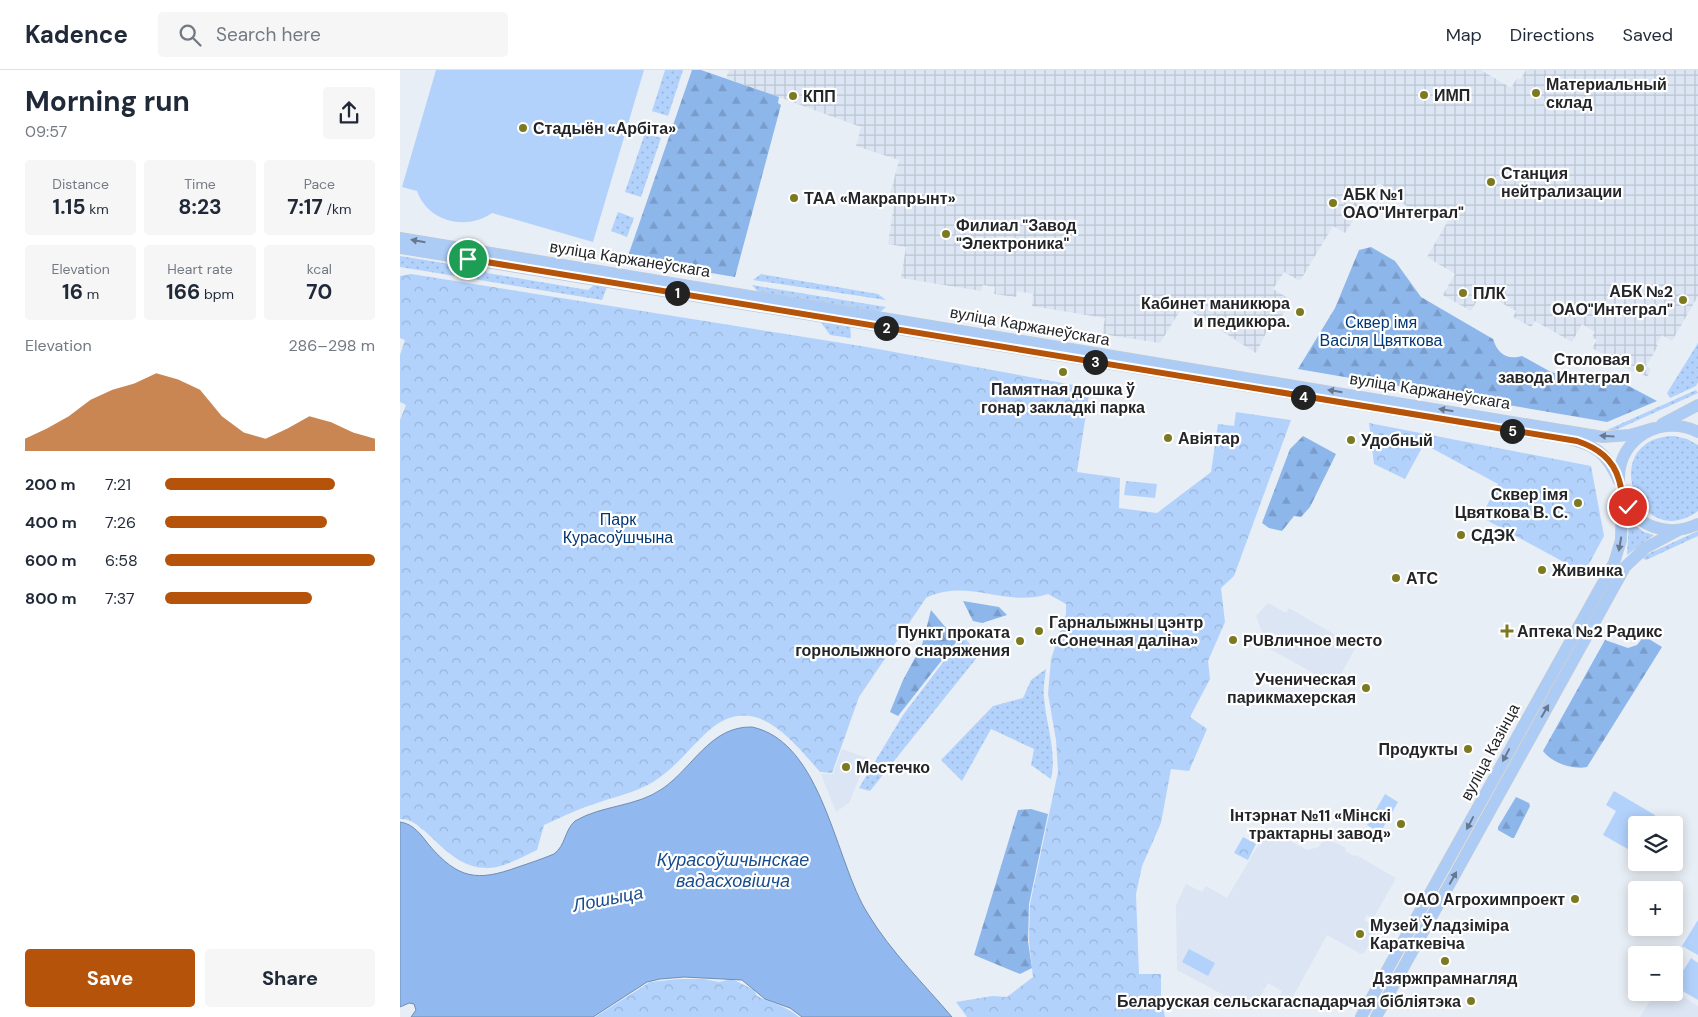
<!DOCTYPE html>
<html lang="en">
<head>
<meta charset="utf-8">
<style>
  :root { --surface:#fff; --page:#f6f6f7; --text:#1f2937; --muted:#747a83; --line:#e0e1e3; --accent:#b45309 }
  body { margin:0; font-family:"DM Sans",sans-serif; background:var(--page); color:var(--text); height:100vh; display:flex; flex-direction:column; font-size:19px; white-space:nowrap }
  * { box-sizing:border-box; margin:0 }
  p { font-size:16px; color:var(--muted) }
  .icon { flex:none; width:28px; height:28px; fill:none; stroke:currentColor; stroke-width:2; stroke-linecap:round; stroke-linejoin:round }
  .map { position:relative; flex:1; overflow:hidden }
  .sheet { display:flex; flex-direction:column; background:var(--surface); width:400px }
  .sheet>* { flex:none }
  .buttons { position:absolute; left:1228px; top:746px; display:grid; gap:10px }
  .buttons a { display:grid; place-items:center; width:55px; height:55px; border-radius:5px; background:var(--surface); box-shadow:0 2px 12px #0003; font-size:25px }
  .pin { position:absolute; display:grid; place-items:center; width:42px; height:42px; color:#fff; margin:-21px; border:2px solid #fff; border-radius:50%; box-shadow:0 1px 5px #0007 }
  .km { position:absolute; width:25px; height:25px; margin:-12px; border-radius:50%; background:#222; color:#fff; font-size:14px; line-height:25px; text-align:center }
  .round { display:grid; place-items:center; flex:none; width:52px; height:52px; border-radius:5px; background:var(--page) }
  .headline { display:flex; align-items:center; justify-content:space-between; height:85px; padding:0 25px }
  h1 { font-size:28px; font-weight:700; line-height:38px }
  .metrics { display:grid; grid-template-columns:repeat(3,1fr); gap:8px; height:85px; padding:5px 25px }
  .metrics div { display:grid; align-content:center; border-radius:5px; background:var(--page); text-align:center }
  .metrics b { font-size:21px; font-weight:700 }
  .metrics small { font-size:14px; font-weight:400 }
  .metrics p { font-size:14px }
  .chart { height:140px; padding:10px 25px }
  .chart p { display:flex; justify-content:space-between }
  .chart svg { width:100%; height:90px; margin-top:5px; fill:var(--accent); opacity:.7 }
  .action { display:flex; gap:10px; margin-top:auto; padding:10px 25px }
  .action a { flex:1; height:58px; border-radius:5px; background:var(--accent); color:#fff; font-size:20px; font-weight:700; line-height:58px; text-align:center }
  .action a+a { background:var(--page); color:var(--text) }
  ul { padding:0 25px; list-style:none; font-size:16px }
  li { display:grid; grid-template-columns:80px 60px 1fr; align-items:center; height:38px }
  li i { height:12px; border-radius:6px; background:var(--accent) }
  header { display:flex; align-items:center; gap:30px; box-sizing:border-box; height:70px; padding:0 25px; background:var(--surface); border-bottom:1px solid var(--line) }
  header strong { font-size:24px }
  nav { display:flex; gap:28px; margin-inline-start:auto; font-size:18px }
  .search { width:350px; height:45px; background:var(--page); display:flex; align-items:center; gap:12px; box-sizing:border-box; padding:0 18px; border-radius:5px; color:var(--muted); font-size:19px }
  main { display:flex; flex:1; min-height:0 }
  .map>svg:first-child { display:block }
  .built { fill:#dbe5f3 }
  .industrial { fill:url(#industrial-grid) }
  .grass { fill:url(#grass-dots) }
  .forest { fill:url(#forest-firs) }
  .park { fill:url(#park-crowns) }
  .pitch { fill:#b2d2fc }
  .water { fill:#91b9ef; stroke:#708db3 }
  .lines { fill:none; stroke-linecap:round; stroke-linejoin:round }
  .major-casing { stroke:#cacbcb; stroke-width:12 }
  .major { stroke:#acccf6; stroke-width:11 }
  .oneway { fill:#68788f }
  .route-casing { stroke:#fff; stroke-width:10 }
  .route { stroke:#b45309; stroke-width:6 }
  .poi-dot { fill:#7c7a21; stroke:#fff; stroke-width:2 }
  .labels { text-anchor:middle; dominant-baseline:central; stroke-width:4.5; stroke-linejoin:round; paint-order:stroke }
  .poi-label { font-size:16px; font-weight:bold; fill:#232528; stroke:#fff; text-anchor:start }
  .street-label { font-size:16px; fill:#232528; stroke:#fff }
  .park-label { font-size:16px; fill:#003775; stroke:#fff }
  .water-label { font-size:18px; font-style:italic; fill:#184d8d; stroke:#fff }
</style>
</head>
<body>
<header>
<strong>Kadence</strong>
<div class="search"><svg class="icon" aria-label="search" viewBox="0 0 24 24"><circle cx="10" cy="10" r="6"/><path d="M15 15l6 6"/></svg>Search here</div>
<nav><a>Map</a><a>Directions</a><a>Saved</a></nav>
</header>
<main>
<section class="sheet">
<div class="headline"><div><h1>Morning run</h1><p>09:57</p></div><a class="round"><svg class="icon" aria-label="share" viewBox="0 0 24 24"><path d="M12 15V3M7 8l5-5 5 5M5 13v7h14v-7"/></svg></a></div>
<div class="metrics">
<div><p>Distance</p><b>1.15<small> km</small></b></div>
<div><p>Time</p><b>8:23</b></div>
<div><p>Pace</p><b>7:17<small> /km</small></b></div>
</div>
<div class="metrics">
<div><p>Elevation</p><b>16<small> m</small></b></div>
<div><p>Heart rate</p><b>166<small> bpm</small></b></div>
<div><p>kcal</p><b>70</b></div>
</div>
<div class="chart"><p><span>Elevation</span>286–298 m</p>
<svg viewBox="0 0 160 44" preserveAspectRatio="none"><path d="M0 44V38L10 33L20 27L30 19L40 14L50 11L60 6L70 9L80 14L90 27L100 35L110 38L120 33L130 27L140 30L150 35L160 38V44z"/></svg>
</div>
<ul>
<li><b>200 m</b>7:21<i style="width:81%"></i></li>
<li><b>400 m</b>7:26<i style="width:77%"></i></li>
<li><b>600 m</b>6:58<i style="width:100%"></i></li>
<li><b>800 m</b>7:37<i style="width:70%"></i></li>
</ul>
<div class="action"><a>Save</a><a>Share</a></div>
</section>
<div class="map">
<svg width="1298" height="947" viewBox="0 0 1298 947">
  <defs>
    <pattern id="industrial-grid" width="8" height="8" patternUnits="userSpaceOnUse" patternTransform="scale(1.25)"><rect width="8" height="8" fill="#dbe5f3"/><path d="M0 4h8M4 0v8" fill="none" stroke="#bcc4d0"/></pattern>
    <pattern id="grass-dots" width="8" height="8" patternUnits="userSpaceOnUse" patternTransform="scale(1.25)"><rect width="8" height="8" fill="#b2d2fc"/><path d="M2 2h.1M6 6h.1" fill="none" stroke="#99b4d8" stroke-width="1.8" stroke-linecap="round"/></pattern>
    <pattern id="forest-firs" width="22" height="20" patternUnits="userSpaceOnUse" patternTransform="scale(1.25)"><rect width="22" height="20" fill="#8db6eb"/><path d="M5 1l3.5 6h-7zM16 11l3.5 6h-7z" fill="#799cca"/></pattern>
    <pattern id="park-crowns" width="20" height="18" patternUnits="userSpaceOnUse" patternTransform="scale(1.25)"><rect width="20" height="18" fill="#b2d2fc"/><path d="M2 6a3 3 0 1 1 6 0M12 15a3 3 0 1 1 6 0" fill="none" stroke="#99b4d8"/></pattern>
  </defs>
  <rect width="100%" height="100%" fill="#e8eef5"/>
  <g class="built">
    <polygon points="868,533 886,543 889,538 956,577 935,615 868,578 856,546"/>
    <polygon points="442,679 467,688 449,733 436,742 421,704 433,704"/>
    <polygon points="868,759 907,780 919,777 924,767 946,778 945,781 954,786 956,785 996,808 973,849 967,845 964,850 970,854 968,858 976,862 964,883 961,884 927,865 890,932 880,927 882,921 868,913 852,940 777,900 776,835 786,814 802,822 806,816 827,828"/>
    <polygon points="1274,921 1298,936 1298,947 1240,947 1255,923 1274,922"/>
  </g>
  <polygon class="industrial" points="329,0 1081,0 1111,18 1117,8 1120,10 1126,0 1298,0 1298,226 1272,271 1262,265 1256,274 1258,276 1246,296 1251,299 1247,307 1239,302 1240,299 1236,297 1233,302 1192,278 1197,270 1192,267 1195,262 1182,254 1172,272 1135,251 1131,257 1113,247 1116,241 1082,222 1071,241 1043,225 1055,204 1027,187 1048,151 1033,142 1028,149 994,128 996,123 979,113 973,118 945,163 933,156 900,211 884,202 873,219 891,230 873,262 868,259 856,283 783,236 760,273 702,264 705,248 632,236 633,224 617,221 616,227 594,224 595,217 583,215 581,221 501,208 506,177 488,174 495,127 490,125 499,90 456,76 461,57 326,8"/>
  <g class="grass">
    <polygon points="265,0 283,0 268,46 252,41"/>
    <polygon points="245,63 261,68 241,127 225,122"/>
    <polygon points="218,142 234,148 227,167 211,161"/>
    <polygon points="0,186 56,195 84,196 87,203 188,220 194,215 207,217 202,230 0,197"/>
    <polygon points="361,204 478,224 486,230 353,210"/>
    <polygon points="352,215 486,237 480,242 359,223"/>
    <polygon points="422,250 450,255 451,268 430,265 422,254"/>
    <polygon points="1298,273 1298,312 1296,316 1270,328 1267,323"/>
    <polygon points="1296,320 1298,323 1216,360 1207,360"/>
    <path d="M1274,366L1287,369L1298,375V441C1238,485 1195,368 1274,366Z"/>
    <polygon points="1229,451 1244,462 1254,465 1227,485"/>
    <polygon points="1298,461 1298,466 1246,490 1241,487"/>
    <polygon points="563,566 579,585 470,721 459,718 503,645"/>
    <path d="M646,599C645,608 643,618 644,627C646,655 657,681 651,709L631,695L634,679L591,659L562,711L541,690L593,636L623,628L631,610Z"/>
  </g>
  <g class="forest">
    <polygon points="292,0 301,0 379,27 378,33 381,35 335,207 227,189"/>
    <path d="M971,177L995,191L1021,227L1093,269C1098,284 1106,290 1122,286L1151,302L1165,306L1206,304L1257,331L1207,352L898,299L935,238L959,180Z"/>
    <polygon points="903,366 936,384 910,437 901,447 894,446 882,461 869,458 862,453 890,379"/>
    <polygon points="563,531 599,537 607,545 582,553 573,551"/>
    <polygon points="531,540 557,571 498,646 490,642 503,610 522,575"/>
    <path d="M1244,566L1262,577L1187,697C1173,700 1152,693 1143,681L1205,570L1228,578L1237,575Z"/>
    <polygon points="1116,727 1129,733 1130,736 1114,768 1112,768 1098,760 1098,757"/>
    <polygon points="631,739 648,744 629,834 628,871 632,898 620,904 574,885 618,740"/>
  </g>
  <g class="park">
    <path d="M11,204L467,277L690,318L677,402L720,408L719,438L757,443L811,402L818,354L834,356L836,342L891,350L834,506L821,518L825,552L808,591L810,609L790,647L807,659L789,701L771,699L761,753L742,796L736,824L739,904H761V929L765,947H567L556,932L592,926L607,927L633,907L629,870L630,834L658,702L656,670L648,624L651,589L666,544V534L648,524C605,538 567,507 526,528L459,627L432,703L420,702C390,668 353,619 306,663C288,680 274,699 253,712C236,722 218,726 200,732C180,738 162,747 144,755L137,780C122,787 105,797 89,798C46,800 26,747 0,749V350L6,335L0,332V285L5,270L0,268V206Z"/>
    <polygon points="969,353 1191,396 1204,466 1184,503 1081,447 1098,414 1024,374 1005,409 974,394"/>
    <polygon points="726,411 757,414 755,428 724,425"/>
    <polygon points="843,767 856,774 848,790 834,783"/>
    <path d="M279,909H304L319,912L332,909L354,920L357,926C374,934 384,935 399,947H195L250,912Z"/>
  </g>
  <g class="pitch">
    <path d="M36,0H244L193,172L92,143C66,161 28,152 17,121L2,117Z"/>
    <polygon points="444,409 455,422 440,431 431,419"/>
    <polygon points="1214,721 1255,745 1250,755 1236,755 1235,783 1203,765 1216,741 1206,735"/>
    <polygon points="985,724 998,732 980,763 967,755"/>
    <polygon points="1298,850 1298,885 1282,876"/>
    <polygon points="789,879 815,893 808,906 782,892"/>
    <polygon points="1291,888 1298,893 1298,930 1274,916"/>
  </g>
  <path class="water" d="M352,657C423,672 435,792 468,844C491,882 524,914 552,947H402L390,938L365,929L342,910L284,907L260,909L247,912L193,947H11L16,940L14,934L9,933L0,937V752C14,754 21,765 29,775C58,809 77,812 118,797C130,793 142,789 154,784C166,775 164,761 175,751C202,735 236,737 262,719C293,698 310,656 352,657Z"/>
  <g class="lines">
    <defs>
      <g id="major">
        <polyline points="0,168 1203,367 1230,365 1254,358"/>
        <path d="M0,178L1165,368C1196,375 1206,382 1219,411"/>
        <polyline points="1262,354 1298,335"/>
        <path d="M1219,408C1219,367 1263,344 1298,362"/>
        <path d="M1222,427C1236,457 1268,468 1298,454"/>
        <polyline points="961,947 1214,493 1221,470 1222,426"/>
        <polyline points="976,947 1225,497 1245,478 1277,461"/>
      </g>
    </defs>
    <use href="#major" class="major-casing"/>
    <use href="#major" class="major"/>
  </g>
  <defs><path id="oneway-solid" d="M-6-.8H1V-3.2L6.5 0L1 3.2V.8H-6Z" transform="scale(1.25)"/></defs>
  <g class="oneway">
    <use href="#oneway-solid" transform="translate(18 171) rotate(-170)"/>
    <use href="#oneway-solid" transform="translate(935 321) rotate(-171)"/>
    <use href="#oneway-solid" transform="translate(1046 340) rotate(-171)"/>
    <use href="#oneway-solid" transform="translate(1207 366) rotate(-176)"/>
    <use href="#oneway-solid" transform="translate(1220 474) rotate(100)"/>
    <use href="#oneway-solid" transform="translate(1145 641) rotate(-60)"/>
    <use href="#oneway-solid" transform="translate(1106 685) rotate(118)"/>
    <use href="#oneway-solid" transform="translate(1070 753) rotate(118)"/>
    <use href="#oneway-solid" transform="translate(1053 808) rotate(-61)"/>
  </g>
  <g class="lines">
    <defs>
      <path id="route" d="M68,189L1177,371C1198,378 1213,389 1219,410C1222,420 1222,428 1228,437"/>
    </defs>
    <use href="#route" class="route-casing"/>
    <use href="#route" class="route"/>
  </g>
  <g class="poi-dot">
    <circle cx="1136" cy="23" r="5"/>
    <circle cx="1024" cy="25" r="5"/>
    <circle cx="393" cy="26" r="5"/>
    <circle cx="123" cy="58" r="5"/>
    <circle cx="1091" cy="112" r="5"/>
    <circle cx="394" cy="128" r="5"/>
    <circle cx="933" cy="133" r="5"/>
    <circle cx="546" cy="164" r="5"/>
    <circle cx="1063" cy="223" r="5"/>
    <circle cx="1283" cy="230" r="5"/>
    <circle cx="900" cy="242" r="5"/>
    <circle cx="1240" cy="298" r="5"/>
    <circle cx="663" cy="302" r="5"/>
    <circle cx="768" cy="368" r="5"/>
    <circle cx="951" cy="370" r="5"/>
    <circle cx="1178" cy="433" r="5"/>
    <circle cx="1061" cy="465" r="5"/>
    <circle cx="1142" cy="500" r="5"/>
    <circle cx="996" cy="508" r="5"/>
    <circle cx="639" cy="561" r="5"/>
    <path d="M1104.5 553.5h5v5h5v5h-5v5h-5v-5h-5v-5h5z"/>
    <circle cx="833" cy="570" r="5"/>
    <circle cx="620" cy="571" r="5"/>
    <circle cx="966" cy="618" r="5"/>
    <circle cx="1068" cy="679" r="5"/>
    <circle cx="446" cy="697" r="5"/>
    <circle cx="1001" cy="754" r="5"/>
    <circle cx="1175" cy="829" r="5"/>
    <circle cx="960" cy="864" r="5"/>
    <circle cx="1045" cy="891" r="5"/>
    <circle cx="1071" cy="931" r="5"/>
  </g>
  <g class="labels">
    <g class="poi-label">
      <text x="1146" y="14">Материальный<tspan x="1146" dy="18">склад</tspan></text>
      <text x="1034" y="25">ИМП</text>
      <text x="403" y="26">КПП</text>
      <text x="133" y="58">Стадыён «Арбіта»</text>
      <text x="1101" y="103">Станция<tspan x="1101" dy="18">нейтрализации</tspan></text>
      <text x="943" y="124">АБК №1<tspan x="943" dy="18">ОАО"Интеграл"</tspan></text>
      <text x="404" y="128">ТАА «Макрапрынт»</text>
      <text x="556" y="155">Филиал "Завод<tspan x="556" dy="18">"Электроника"</tspan></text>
      <text x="1273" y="221" text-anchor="end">АБК №2<tspan x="1273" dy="18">ОАО"Интеграл"</tspan></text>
      <text x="1073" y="223">ПЛК</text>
      <text x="890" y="233" text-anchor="end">Кабинет маникюра<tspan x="890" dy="18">и педикюра.</tspan></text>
      <text x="1230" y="289" text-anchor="end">Столовая<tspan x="1230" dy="18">завода Интеграл</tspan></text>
      <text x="663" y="319" text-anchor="middle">Памятная дошка ў<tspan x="663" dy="18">гонар закладкі парка</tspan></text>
      <text x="778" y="368">Авіятар</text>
      <text x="961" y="370">Удобный</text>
      <text x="1168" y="424" text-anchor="end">Сквер імя<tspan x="1168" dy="18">Цвяткова В. С.</tspan></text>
      <text x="1071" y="465">СДЭК</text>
      <text x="1152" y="500">Живинка</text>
      <text x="1006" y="508">АТС</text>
      <text x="649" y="552">Гарналыжны цэнтр<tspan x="649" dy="18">«Сонечная даліна»</tspan></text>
      <text x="1117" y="561">Аптека №2 Радикс</text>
      <text x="610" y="562" text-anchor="end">Пункт проката<tspan x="610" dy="18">горнолыжного снаряжения</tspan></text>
      <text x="843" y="570">PUBличное место</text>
      <text x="956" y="609" text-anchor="end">Ученическая<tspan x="956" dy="18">парикмахерская</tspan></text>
      <text x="1058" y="679" text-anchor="end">Продукты</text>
      <text x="456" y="697">Местечко</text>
      <text x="991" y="745" text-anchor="end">Інтэрнат №11 «Мінскі<tspan x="991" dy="18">трактарны завод»</tspan></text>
      <text x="1165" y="829" text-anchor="end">ОАО Агрохимпроект</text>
      <text x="970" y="855">Музей Ўладзіміра<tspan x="970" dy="18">Караткевіча</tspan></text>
      <text x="1045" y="908" text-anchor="middle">Дзяржпрамнагляд</text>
      <text x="1061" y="931" text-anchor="end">Беларуская сельскагаспадарчая бібліятэка</text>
    </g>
    <g class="street-label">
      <text transform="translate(230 189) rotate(9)">вуліца Каржанеўскага</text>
      <text transform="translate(630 256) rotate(10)">вуліца Каржанеўскага</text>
      <text transform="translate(1030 321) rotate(9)">вуліца Каржанеўскага</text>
      <text transform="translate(1090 682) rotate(-62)">вуліца Казінца</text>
    </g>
    <g class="park-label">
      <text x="981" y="252">Сквер імя<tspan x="981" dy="18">Васіля Цвяткова</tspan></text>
      <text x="218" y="449">Парк<tspan x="218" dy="18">Курасоўшчына</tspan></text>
    </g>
    <g class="water-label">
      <text x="333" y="790">Курасоўшчынскае<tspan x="333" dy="21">вадасховішча</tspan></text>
      <text transform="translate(208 829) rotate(-11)">Лошыца</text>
    </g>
  </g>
</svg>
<div class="buttons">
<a><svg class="icon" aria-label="layers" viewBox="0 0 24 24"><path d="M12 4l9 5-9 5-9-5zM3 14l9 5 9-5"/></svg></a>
<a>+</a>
<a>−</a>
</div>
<div class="pin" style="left:68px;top:189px;background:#1e9e55"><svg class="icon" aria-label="arrive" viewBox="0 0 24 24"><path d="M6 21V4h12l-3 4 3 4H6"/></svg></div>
<div class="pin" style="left:1228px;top:437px;background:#d93025"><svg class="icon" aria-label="check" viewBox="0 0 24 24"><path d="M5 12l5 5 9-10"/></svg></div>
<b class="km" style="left:277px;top:223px">1</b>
<b class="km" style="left:486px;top:258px">2</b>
<b class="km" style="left:695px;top:292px">3</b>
<b class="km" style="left:903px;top:327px">4</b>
<b class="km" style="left:1112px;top:361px">5</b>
</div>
</main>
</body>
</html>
